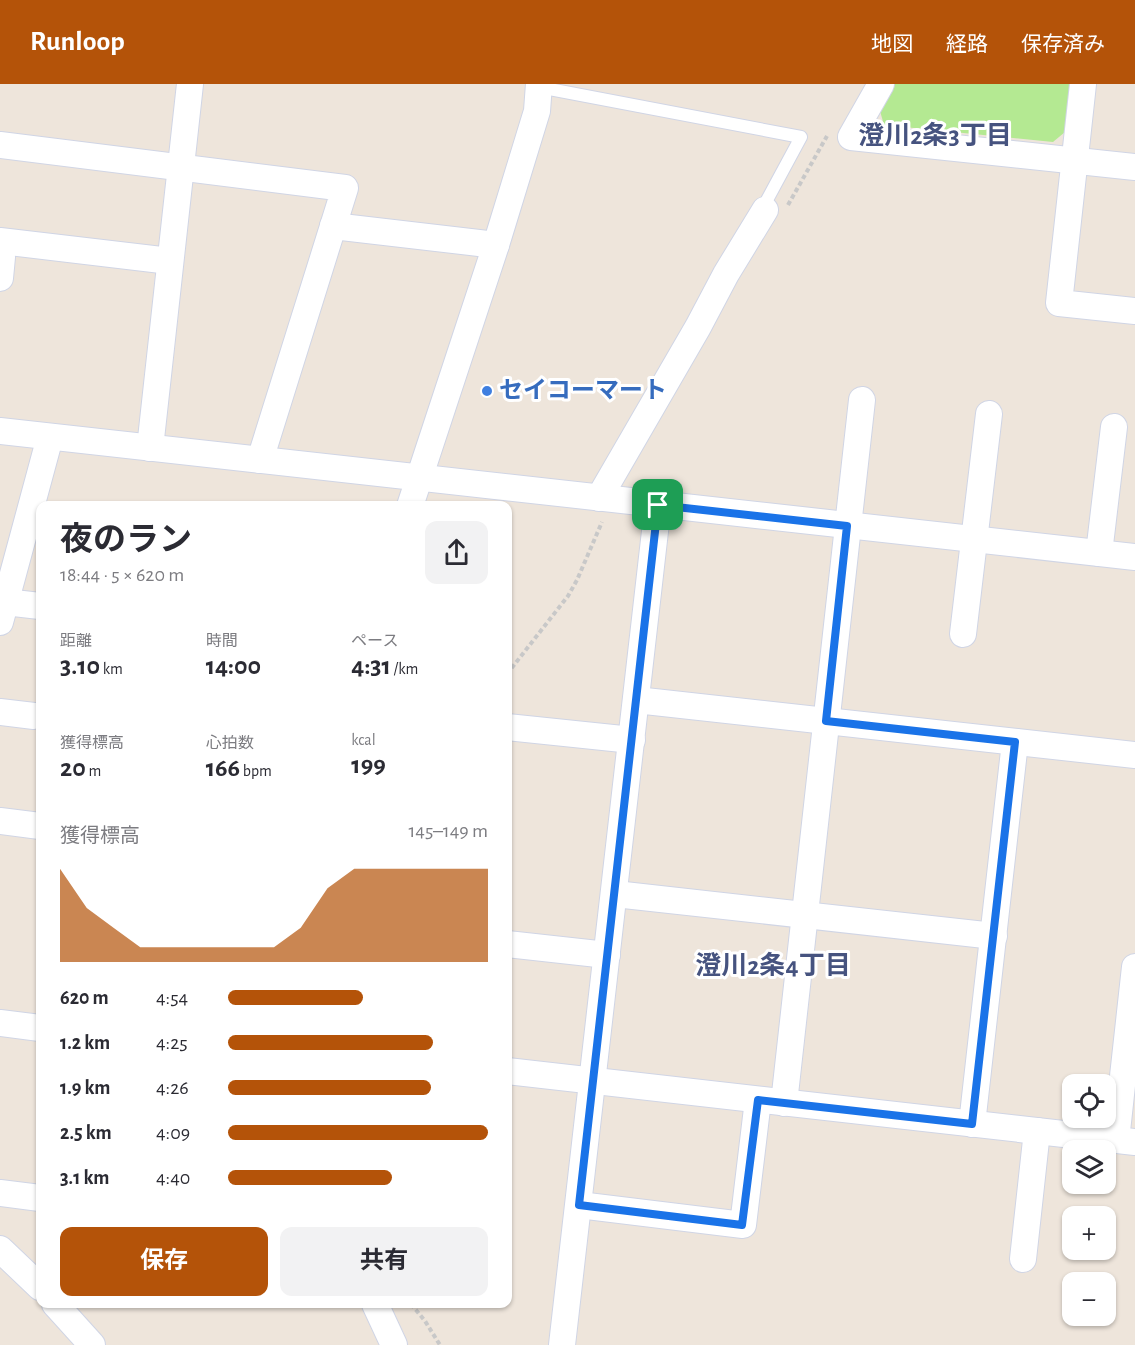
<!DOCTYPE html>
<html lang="ja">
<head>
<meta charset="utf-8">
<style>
  :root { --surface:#fff; --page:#f2f2f3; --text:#2b2b33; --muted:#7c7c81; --accent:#b45309 }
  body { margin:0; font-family:"Alegreya Sans","Noto Sans JP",sans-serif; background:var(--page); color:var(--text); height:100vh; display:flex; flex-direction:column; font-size:22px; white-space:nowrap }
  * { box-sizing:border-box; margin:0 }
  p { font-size:20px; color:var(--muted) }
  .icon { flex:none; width:33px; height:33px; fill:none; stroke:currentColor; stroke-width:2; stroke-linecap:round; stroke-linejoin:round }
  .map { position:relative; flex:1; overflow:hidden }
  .side { position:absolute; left:36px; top:417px; width:476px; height:807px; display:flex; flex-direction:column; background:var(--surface); border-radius:12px; box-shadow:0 2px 4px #0004 }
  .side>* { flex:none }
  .buttons { position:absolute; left:1062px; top:990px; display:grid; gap:12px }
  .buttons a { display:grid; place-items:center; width:54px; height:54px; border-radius:12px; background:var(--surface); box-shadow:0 2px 4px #0004; font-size:30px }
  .pin { position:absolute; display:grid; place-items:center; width:51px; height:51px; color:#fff; margin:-26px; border-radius:12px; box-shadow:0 3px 9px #0006 }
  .round { display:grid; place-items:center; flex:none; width:63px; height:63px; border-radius:12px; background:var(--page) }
  .overview { display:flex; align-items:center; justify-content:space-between; height:102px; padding:0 24px }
  h1 { font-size:33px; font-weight:700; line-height:45px }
  .metrics { display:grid; grid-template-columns:repeat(3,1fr); gap:9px; height:102px; padding:6px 24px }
  .metrics div { display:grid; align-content:center }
  .metrics b { font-size:26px; font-weight:700 }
  .metrics small { font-size:16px; font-weight:400 }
  .metrics p { font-size:16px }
  .chart { height:168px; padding:12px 24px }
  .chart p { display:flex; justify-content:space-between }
  .chart svg { width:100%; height:108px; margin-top:6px; fill:var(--accent); opacity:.7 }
  .cta { display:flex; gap:12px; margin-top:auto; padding:12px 24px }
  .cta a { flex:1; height:69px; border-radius:12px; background:var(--accent); color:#fff; font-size:24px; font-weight:700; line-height:69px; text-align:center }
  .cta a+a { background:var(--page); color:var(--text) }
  ul { padding:0 24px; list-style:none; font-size:20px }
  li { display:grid; grid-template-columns:96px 72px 1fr; align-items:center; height:45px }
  li i { height:15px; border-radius:8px; background:var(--accent) }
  header { display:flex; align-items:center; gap:36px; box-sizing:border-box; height:84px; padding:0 30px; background:var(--accent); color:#fff }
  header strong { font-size:28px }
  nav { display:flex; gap:33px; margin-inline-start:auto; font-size:21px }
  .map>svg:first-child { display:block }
  .green { fill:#b4e992 }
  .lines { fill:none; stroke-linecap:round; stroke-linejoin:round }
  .lane-casing { stroke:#d0d5e5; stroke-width:14 }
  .street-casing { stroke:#d0d5e5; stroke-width:28 }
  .path { stroke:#c8c8c8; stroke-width:4; stroke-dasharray:4.5 3; stroke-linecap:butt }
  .lane { stroke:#fff; stroke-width:12 }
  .street { stroke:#fff; stroke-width:26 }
  .route-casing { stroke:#fff; stroke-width:12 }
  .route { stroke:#1a73e8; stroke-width:8 }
  .shop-dot { fill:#3f7fe0; stroke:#fff; stroke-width:2 }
  .labels { text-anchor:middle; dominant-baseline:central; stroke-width:6; stroke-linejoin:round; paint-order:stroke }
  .shop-label { font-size:24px; font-weight:bold; fill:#366cbe; stroke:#fff; text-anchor:start }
  .neighbourhood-label { font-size:26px; font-weight:bold; fill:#46537f; stroke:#fff }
</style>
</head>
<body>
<header>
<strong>Runloop</strong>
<nav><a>地図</a><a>経路</a><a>保存済み</a></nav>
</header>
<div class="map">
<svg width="1135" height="1261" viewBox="0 0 1135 1261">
  <rect width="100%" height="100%" fill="#eee5db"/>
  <polygon class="green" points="894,0 1070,0 1065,48 1053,58 884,41 880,27"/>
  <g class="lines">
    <defs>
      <polyline id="lane" points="539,3 801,53 767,116 765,126"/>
      <g id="street">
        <polyline points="881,0 851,53 1135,83"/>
        <polyline points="1083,0 1059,219 1135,227"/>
        <polyline points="0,61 345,104 260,376"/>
        <polyline points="333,142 496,161"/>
        <polyline points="0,157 170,177"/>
        <polyline points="0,167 2,173 0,194"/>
        <polyline points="0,347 1135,473"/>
        <polyline points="150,364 190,0"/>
        <polyline points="599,414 698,243 726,190 765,126"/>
        <polyline points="410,422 496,161 537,27 539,0"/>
        <polyline points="1099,469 1114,343"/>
        <polyline points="5,518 40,522"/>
        <polyline points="0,538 50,353"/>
        <polyline points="963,550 989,330"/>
        <polyline points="636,616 1135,671"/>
        <polyline points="0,628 34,632"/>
        <polyline points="507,643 632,656"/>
        <polyline points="0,737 40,742"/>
        <polyline points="615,810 994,852"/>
        <polyline points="507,860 607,871"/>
        <polyline points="0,939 40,944"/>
        <polyline points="507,987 1135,1058"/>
        <polyline points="784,1019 862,316"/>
        <polyline points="972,1040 1015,658"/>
        <polyline points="1116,1056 1135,883"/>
        <polyline points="0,1109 40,1114"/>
        <polyline points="579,1121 743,1141 758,1016"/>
        <polyline points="0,1165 40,1203"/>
        <polyline points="1023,1175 1037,1047"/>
        <polyline points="55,1220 92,1261"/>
        <polyline points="375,1220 394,1261"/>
        <polyline points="562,1261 658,421"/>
      </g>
    </defs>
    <use href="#lane" class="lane-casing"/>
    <use href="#street" class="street-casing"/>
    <g class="path">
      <polyline points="788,121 827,52"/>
      <polyline points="507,590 568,512 577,496 602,438"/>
      <polyline points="411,1220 425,1237 440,1261"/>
    </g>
    <use href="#lane" class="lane"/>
    <use href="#street" class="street"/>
  </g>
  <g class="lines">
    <defs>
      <polygon id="route" points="658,421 847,442 826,637 1015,658 972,1040 758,1016 742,1141 579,1121"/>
    </defs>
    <use href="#route" class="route-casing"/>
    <use href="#route" class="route"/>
  </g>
  <circle class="shop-dot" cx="487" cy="307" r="6"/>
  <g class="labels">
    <g class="shop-label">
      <text x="499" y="307">セイコーマート</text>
    </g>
    <g class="neighbourhood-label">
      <text x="935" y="52">澄川2条3丁目</text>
      <text x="773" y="882">澄川2条4丁目</text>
    </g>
  </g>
</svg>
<div class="buttons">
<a><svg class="icon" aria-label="locate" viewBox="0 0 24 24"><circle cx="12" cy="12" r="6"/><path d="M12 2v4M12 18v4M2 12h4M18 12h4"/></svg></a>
<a><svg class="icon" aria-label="layers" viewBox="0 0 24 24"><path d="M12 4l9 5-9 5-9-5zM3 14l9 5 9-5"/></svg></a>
<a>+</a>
<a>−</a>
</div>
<div class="pin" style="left:658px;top:421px;background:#1e9e55"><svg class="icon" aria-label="arrive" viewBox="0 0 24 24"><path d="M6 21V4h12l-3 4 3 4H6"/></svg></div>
<section class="side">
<div class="overview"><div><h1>夜のラン</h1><p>18:44 · 5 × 620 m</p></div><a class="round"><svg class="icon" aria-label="share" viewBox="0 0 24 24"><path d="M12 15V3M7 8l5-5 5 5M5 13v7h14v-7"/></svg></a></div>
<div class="metrics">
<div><p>距離</p><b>3.10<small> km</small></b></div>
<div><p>時間</p><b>14:00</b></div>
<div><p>ペース</p><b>4:31<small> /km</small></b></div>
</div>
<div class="metrics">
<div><p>獲得標高</p><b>20<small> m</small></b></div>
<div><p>心拍数</p><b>166<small> bpm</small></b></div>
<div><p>kcal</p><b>199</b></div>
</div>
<div class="chart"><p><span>獲得標高</span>145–149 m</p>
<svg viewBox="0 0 160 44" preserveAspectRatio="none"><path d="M0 44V6L10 22L20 30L30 38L40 38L50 38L60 38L70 38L80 38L90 30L100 14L110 6L120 6L130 6L140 6L150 6L160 6V44z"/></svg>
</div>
<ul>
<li><b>620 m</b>4:54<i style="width:52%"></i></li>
<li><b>1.2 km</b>4:25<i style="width:79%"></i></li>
<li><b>1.9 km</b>4:26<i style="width:78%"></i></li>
<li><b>2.5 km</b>4:09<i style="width:100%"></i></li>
<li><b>3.1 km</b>4:40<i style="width:63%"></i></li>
</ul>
<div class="cta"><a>保存</a><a>共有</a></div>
</section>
</div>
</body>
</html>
